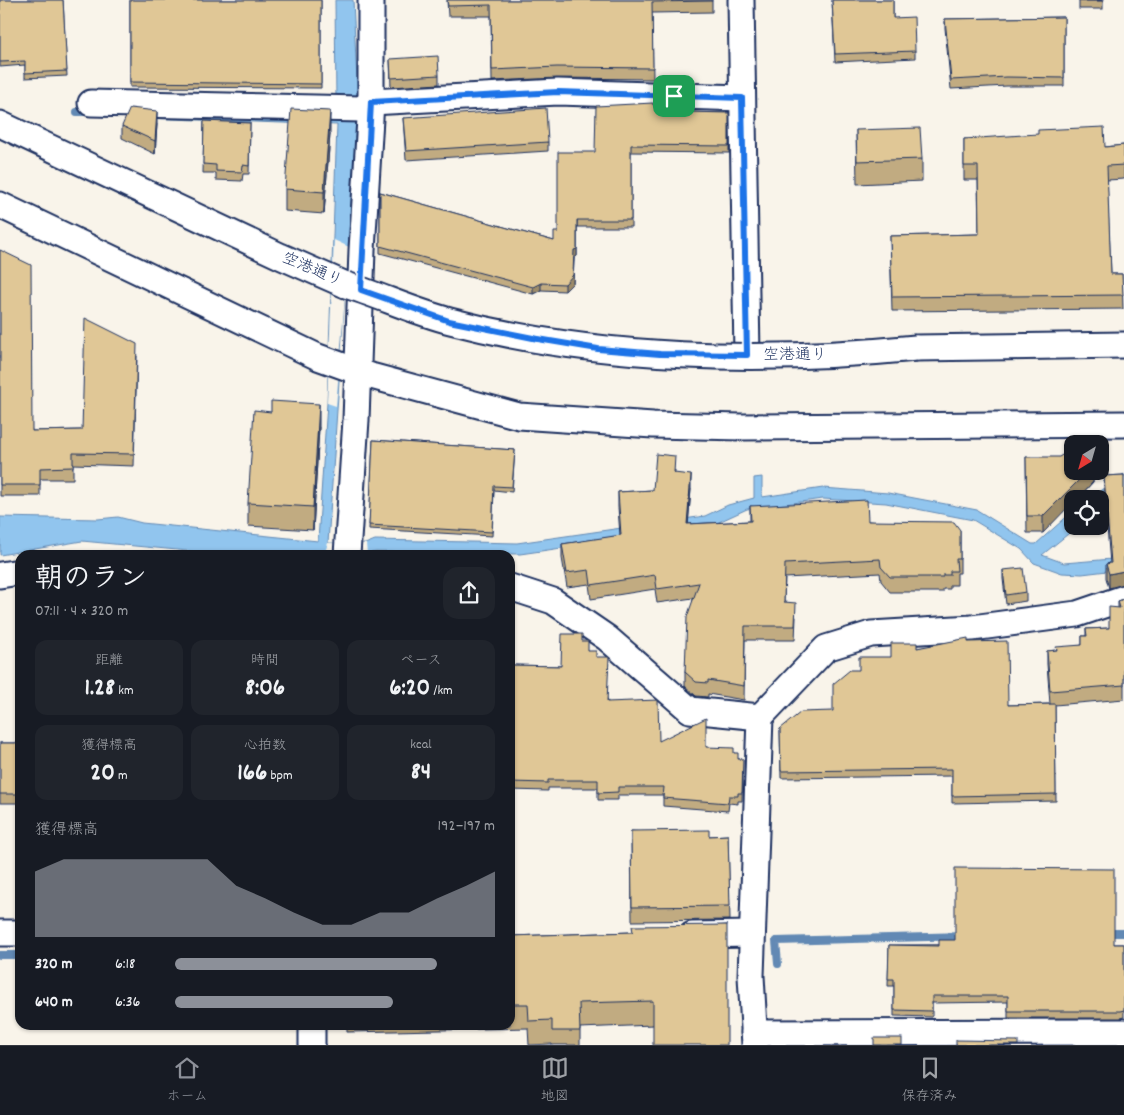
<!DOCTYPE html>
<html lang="ja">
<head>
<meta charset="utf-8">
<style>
  :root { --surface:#171b24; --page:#20242c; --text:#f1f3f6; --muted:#9ea1a6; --line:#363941; --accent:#8c9099 }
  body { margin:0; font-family:Dekko,"Klee One",sans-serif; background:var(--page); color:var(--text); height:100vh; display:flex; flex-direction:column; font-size:19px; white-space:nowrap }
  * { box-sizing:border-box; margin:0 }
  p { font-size:16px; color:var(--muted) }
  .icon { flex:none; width:28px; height:28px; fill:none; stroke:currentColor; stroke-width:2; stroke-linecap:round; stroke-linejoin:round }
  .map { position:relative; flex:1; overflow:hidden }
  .panel { position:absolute; left:15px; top:550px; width:500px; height:480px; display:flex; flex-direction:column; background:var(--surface); border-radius:15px; box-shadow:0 1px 4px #0004 }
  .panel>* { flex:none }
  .needle { width:32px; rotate:217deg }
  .fabs { position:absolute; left:1064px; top:435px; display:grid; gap:10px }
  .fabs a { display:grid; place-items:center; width:45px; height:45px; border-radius:10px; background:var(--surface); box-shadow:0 1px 4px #0004; font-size:25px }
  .pin { position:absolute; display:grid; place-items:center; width:42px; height:42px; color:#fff; margin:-21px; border-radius:10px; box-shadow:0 2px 8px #0006 }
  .round { display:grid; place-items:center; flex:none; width:52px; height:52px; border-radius:15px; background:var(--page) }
  .headline { display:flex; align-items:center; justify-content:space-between; height:85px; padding:0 20px }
  h1 { font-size:28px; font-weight:700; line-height:38px }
  .figures { display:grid; grid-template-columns:repeat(3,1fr); gap:8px; height:85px; padding:5px 20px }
  .figures div { display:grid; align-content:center; border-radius:12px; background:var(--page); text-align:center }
  .figures b { font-size:25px; font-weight:700 }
  .figures small { font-size:14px; font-weight:400 }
  .figures p { font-size:14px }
  .chart { height:140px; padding:10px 20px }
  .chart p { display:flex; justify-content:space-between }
  .chart svg { width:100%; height:90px; margin-top:5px; fill:var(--accent); opacity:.7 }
  ul { padding:0 20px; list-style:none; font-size:16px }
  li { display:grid; grid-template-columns:80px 60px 1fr; align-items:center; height:38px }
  li i { height:12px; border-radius:6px; background:var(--accent) }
  .menu { display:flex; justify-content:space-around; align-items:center; height:70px; border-top:1px solid var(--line); background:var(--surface); font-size:14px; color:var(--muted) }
  .menu a { display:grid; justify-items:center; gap:2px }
  .menu .on { color:var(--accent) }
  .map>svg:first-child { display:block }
  .water { fill:#91c5ee; stroke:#6289b4 }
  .pier { fill:#f9f4ea }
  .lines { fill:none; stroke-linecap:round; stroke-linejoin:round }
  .stream { stroke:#6289b4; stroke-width:8 }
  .minor-casing { stroke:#1b2f5e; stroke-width:29 }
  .minor { stroke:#fff; stroke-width:25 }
  .minor-bridge-casing { stroke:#1b2f5e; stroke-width:29; stroke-linecap:butt }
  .minor-bridge { stroke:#fff; stroke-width:25 }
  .wall { fill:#c1ab81; stroke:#1b2f5e }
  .shaded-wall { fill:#9d8b69; stroke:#1b2f5e }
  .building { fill:#e0c796; stroke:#1b2f5e }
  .route-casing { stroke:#fff; stroke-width:10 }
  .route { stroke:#1a73e8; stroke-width:6 }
  .labels { text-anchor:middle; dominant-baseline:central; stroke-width:4; stroke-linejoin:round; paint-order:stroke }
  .street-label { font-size:16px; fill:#1b2f5e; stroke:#fff }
</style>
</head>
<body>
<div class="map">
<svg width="1124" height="1045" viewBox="0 0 1124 1045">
  <rect width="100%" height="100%" fill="#f9f4ea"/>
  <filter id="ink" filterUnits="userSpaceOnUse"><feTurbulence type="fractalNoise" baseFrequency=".02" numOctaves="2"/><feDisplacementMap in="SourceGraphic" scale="10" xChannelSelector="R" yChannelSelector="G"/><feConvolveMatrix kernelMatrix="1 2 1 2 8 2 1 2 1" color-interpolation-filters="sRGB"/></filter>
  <g filter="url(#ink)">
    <g class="water">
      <polygon points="335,0 353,0 358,101 328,543 365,544 375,540 517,543 705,516 728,505 754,498 754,478 762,477 762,497 823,488 888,493 977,510 1032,544 1036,544 1072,512 1072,526 1078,526 1042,555 1064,563 1124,558 1124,569 1082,574 1062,573 1034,563 1021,549 973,520 886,503 823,499 747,509 708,527 520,554 376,552 358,555 230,555 82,541 0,555 0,517 98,519 118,517 142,523 318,541 327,403 337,125 87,116 85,108 336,99"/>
      <polygon points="1124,474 1124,490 1100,505 1100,499 1088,499"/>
    </g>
    <g class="pier">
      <polygon points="334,240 349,247 336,406 327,403"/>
      <polygon points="328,543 366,544 367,554 324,555"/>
    </g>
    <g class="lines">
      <g class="stream">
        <polyline points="77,112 92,112"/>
        <polyline points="1105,933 1124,933"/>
        <polyline points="0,955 20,955"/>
        <polyline points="778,964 776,941 966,936"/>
      </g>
      <defs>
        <g id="minor">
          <polyline points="741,0 747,355"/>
          <polyline points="91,103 361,109 371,102 558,92 742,98"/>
          <polyline points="0,124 280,256 346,285"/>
          <polyline points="0,205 318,357 371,376 519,416 653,425 741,427 1124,424"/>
          <polyline points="916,348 1124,345"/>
          <polyline points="347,555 356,420 362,250 371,102 371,0"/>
          <polyline points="0,575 20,572"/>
          <polyline points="510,587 553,601 607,638 690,710 760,717 826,648 871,634 972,628 1077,614 1124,598"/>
          <polyline points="0,933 20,933"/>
          <polyline points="692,935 752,934"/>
          <polyline points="312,1025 312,1045"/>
          <polyline points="754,1033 1124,1032"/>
          <polyline points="755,1045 751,976 760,717"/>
        </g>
      </defs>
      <use href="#minor" class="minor-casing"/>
      <use href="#minor" class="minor"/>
      <defs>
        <path id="minor-bridge" d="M346,285C381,296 415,312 450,321C598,360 764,363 916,348"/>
      </defs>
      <use href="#minor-bridge" class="minor-bridge-casing"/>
      <use href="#minor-bridge" class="minor-bridge"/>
    </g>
    <g class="wall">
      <polygon points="0,0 63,0 67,76 25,78 25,65 0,67"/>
      <polygon points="130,0 321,0 321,88 130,87"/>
      <polygon points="447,0 712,0 712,12 652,13 653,79 557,78 492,81 491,16 448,16"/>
      <polygon points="832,0 893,0 893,18 915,51 915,58 835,62"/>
      <rect x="1079" y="0" width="24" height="9"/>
      <polygon points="1064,17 1064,86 1007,86 951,89 945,28 945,19"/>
      <polygon points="390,59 439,75 439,84 391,87"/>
      <polygon points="653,105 687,112 729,113 729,153 631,152 631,227 577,227 577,256 574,258 573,283 565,291 541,290 533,294 380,253 380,192 554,241 595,152"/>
      <polygon points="403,118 548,142 548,151 406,160"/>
      <polygon points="204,121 250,123 249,174 243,174 242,181 216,180 216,173 203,173"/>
      <polygon points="157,124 155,154 122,138 122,126"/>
      <polygon points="856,130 922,159 922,181 857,184"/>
      <polygon points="330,134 324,214 285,211 285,189"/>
      <polygon points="964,139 1105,147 1124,145 1124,179 1107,180 1111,274 1122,274 1123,309 892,311 890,236 979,234 978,180 964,180"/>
      <polygon points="0,250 32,431 82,430 137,356 134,466 73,464 73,479 40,479 40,496 0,496"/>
      <polygon points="319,427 313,530 248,526 248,503"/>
      <polygon points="373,440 515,450 512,492 494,490 492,536 369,529"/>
      <polygon points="1026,457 1072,471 1093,471 1093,482 1077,499 1072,499 1043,533 1027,533"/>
      <polygon points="675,470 675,474 691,489 688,524 750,521 750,506 868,521 960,530 960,573 957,573 957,585 950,585 950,589 943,589 943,592 890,592 881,581 880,573 785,578 784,602 796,617 795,640 745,640 744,700 708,694 708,697 696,696 685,686 685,672 693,598 657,603 655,589 591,599 589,584 567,587 562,558 562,544 620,536 618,507 618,492 653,490"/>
      <polygon points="1124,475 1109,588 1106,578 1106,564 1110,564 1104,490 1104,476"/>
      <polygon points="1003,570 1026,592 1026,601 1006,604 1003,579"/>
      <polygon points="1124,599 1124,699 1055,705 1056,801 952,803 952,776 781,778 780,729 833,711 891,657 917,648 968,642 1008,705 1050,704 1047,664 1047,651 1056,650 1082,645 1082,636 1086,636 1086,629 1109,628 1118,608 1118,601"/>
      <polygon points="510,633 511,665 561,666 582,641 588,651 596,657 608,702 659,741 706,747 734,753 738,759 743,759 742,801 738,801 738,804 729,803 728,811 663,806 663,795 618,795 618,800 598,800 598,788 548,788 548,791 510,790"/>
      <rect x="0" y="743" width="20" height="60"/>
      <polygon points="631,831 709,836 728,835 730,920 632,921"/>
      <polygon points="727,925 653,1025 580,1028 580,1045 552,1045 552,1044 529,1045 528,1028 347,1032 347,1025 510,1025 510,936 632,932"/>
      <polygon points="1124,944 1124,1017 1120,1018 1008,1018 1008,1002 932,1003 932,1017 894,1016 894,986 888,986 889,945"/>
    </g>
    <g class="shaded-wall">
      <polygon points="157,111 157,124 155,154 155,141"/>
      <polygon points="330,111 330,134 324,214 324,192"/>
      <polygon points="577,220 577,256 574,258 573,283 565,291 565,284 574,250"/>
      <polygon points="541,283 541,290 533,294 533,287"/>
      <polygon points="319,404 319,427 313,530 313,507"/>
      <polygon points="1088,471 1093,471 1093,482 1077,499 1072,499 1072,503 1043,533 1043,516"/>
      <polygon points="691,475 691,489 687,539 687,524"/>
      <polygon points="1124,571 1124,584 1109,588 1109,574"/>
    </g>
    <g class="building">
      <polygon points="0,0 63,0 67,71 25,73 25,61 0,62"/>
      <polygon points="130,0 321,0 321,84 130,82"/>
      <polygon points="447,0 712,0 712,1 652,2 653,68 557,67 492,70 491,5 448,6"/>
      <polygon points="832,0 893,0 893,18 914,17 915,51 835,54"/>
      <rect x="1079" y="0" width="24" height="1"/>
      <polygon points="1064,17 1064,78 1007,77 951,80 945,19"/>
      <polygon points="438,56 439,75 391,78 390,59"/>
      <polygon points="653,103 653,105 687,106 687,112 729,113 729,146 631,145 631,220 577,220 577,249 574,250 573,275 565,284 541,283 533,287 380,246 380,192 554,241 554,232 558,232 558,152 595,152 596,106"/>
      <polygon points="130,108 157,111 155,141 122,126"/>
      <polygon points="546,108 548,142 406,151 403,118"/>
      <polygon points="291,109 330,111 324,192 285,189"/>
      <polygon points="204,121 250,123 249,166 243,165 242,172 216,171 216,165 203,164"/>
      <polygon points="1104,127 1105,147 1124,145 1124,165 1107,166 1111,274 1122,274 1123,295 892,297 890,236 979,234 978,166 964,166 964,139 1038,134 1038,130"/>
      <polygon points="920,128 922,159 857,161 856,130"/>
      <polygon points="0,250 31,265 32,431 82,430 85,318 137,344 134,454 73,453 73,467 40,468 40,485 0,485"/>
      <polygon points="271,401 319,404 313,507 248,503 254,410 271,412"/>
      <polygon points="373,440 515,450 512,487 494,486 492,532 369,525"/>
      <polygon points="1072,449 1072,471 1088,471 1043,516 1027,516 1026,457 1059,457"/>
      <polygon points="656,454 675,456 674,473 691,475 687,524 751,521 750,506 867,500 868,521 954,522 960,530 960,559 956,559 957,571 950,571 950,575 943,575 943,577 890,577 881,567 880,559 785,564 784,602 796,603 795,626 745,626 744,686 708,680 708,683 696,682 685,672 687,617 699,583 657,589 655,575 591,585 589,570 567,573 562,544 621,535 618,492 653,490"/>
      <polygon points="1124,475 1124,571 1109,574 1106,564 1111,563 1104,476"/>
      <polygon points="1023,568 1026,592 1006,595 1003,570"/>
      <polygon points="1124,599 1124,685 1050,691 1047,651 1057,650 1056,647 1082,645 1082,636 1087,636 1086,629 1109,628 1109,607 1120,608 1118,601"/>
      <polygon points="510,633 511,633 511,665 561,666 562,634 582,634 582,641 588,641 588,651 596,651 596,657 609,657 607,702 658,700 659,741 706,718 706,747 734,748 734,753 738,753 738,759 743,759 742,793 738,793 738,796 729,796 728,803 663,798 664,787 618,787 618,792 598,793 598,780 548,780 548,783 510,782"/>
      <polygon points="968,638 968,642 1007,641 1008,705 1055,704 1056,794 952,796 952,769 781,771 780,729 801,712 833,711 833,684 850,670 859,670 859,657 891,657 891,643 917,643 917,648"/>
      <rect x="0" y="743" width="20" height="51"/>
      <polygon points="709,830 709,836 728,835 730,906 632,907 631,831"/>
      <polygon points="955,868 1114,869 1114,944 1124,944 1124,1010 1120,1011 1008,1011 1008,996 932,996 932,1011 894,1010 894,979 888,979 889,945 939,946 939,940 955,940"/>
      <polygon points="727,925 727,1045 653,1045 653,1001 579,1003 580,1031 552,1031 552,1020 529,1021 528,1004 510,1004 510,936 633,932 632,926"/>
      <rect x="874" y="1038" width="28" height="7"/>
      <polygon points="956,1040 1018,1041 1018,1045 956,1045"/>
    </g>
  </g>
  <g class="lines" filter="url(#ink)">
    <defs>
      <polygon id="route" points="558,92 742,98 747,355 660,354 598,349 538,339 449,321 361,290 371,102"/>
    </defs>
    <use href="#route" class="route-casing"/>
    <use href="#route" class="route"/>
  </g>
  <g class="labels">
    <g class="street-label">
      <text transform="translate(312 270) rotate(23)">空港通り</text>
      <text x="795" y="355">空港通り</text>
    </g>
  </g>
</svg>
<div class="fabs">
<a><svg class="needle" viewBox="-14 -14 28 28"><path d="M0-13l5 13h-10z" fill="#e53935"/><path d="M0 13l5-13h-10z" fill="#9ea1a6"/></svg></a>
<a><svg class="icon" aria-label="locate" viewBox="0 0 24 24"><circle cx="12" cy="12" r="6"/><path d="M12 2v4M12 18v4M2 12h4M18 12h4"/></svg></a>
</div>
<div class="pin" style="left:674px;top:96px;background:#1e9e55"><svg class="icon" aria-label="arrive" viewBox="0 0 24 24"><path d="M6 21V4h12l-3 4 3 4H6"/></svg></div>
<section class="panel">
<div class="headline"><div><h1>朝のラン</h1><p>07:11 · 4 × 320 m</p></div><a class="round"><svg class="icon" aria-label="share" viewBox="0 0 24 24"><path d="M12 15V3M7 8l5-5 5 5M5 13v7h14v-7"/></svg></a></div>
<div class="figures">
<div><p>距離</p><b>1.28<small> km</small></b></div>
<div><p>時間</p><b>8:06</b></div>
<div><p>ペース</p><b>6:20<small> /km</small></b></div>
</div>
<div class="figures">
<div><p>獲得標高</p><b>20<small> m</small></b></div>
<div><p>心拍数</p><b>166<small> bpm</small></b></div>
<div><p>kcal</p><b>84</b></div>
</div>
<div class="chart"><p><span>獲得標高</span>192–197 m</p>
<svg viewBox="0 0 160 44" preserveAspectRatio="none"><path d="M0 44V12L10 6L20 6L30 6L40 6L50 6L60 6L70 19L80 25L90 32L100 38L110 38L120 32L130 32L140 25L150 19L160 12V44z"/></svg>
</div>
<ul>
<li><b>320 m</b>6:18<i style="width:82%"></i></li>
<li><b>640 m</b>6:36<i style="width:68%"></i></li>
</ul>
</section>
</div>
<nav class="menu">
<a class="on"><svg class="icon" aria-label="home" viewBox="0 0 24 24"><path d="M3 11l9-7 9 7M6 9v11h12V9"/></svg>ホーム</a>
<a><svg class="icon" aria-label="map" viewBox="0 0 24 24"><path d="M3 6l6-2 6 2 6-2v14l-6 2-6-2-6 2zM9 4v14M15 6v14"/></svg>地図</a>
<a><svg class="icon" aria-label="saved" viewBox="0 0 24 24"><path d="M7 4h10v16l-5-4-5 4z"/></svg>保存済み</a>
</nav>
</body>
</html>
